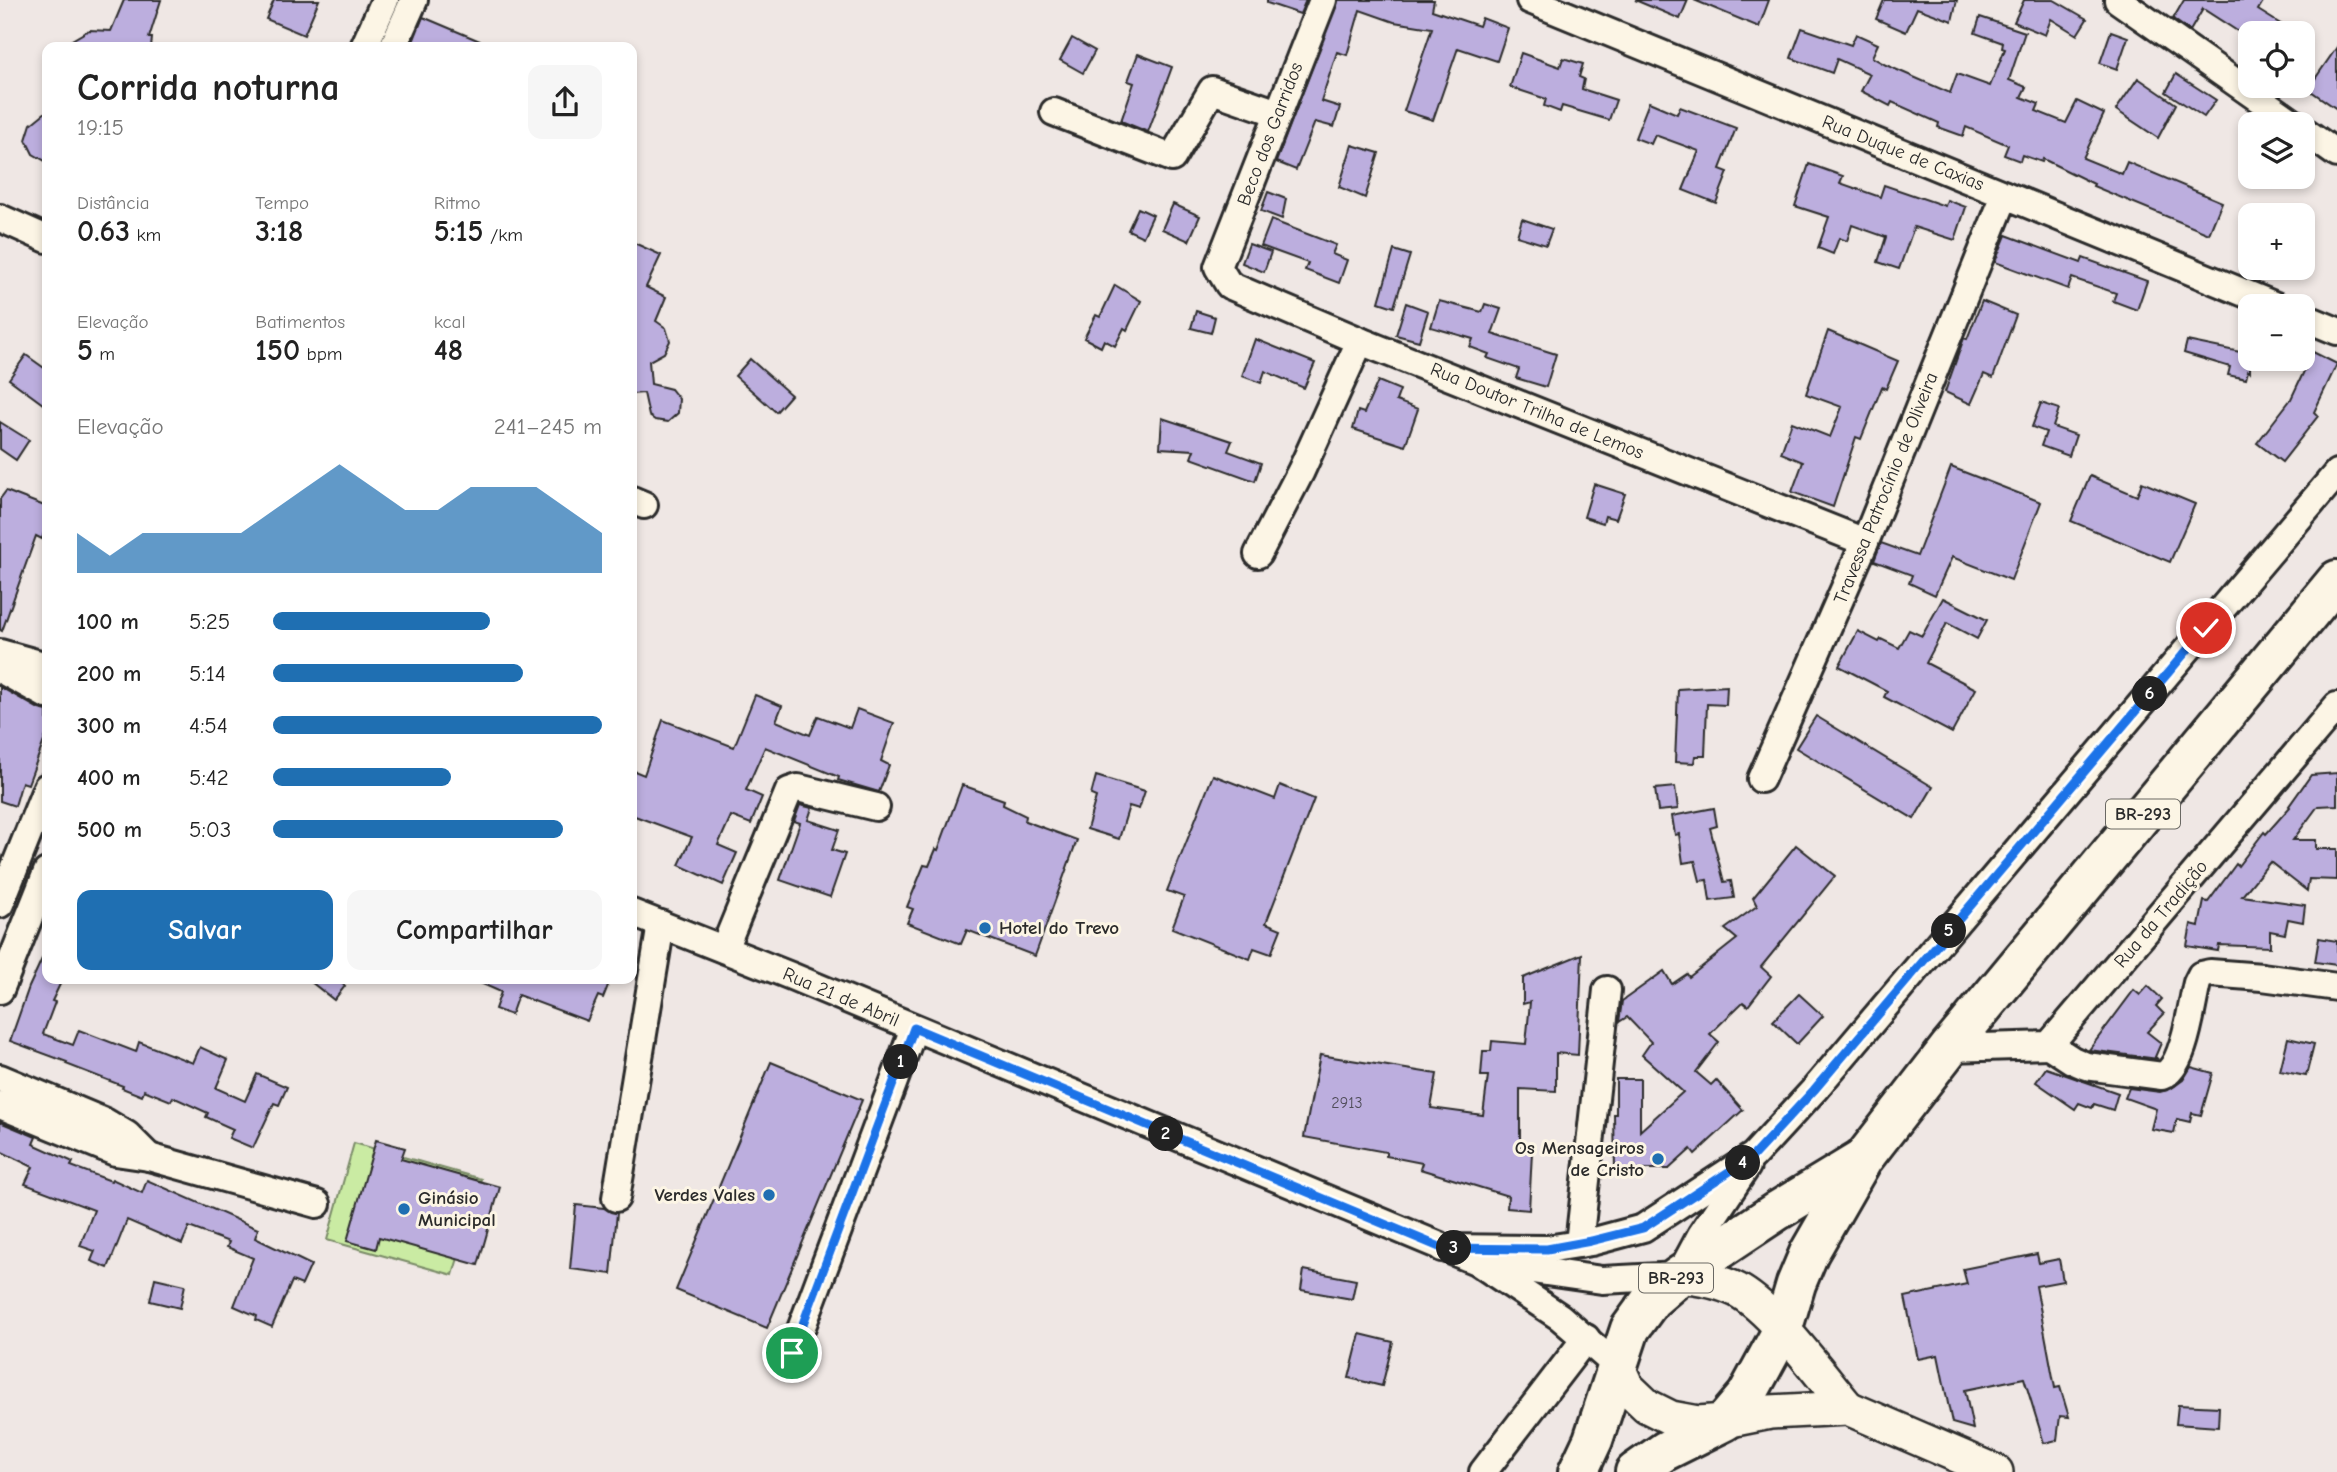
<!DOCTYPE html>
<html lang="pt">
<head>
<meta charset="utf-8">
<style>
  :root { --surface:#fff; --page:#f6f6f6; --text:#222; --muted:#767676; --accent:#1f6fb2 }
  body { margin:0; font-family:"Comic Neue",sans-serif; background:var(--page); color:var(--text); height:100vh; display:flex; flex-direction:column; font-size:26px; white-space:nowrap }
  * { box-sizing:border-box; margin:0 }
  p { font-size:23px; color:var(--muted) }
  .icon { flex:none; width:38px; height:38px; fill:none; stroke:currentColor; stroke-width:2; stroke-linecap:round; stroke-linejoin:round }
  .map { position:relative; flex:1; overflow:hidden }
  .panel { position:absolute; left:42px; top:42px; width:595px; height:942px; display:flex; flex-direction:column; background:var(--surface); border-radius:14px; box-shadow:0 4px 10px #0003 }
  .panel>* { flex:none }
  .fabs { position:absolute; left:2238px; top:21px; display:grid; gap:14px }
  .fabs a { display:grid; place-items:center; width:77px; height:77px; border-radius:14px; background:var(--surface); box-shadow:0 4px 10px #0003; font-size:35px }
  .pin { position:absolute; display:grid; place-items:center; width:60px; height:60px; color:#fff; margin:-30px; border:4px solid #fff; border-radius:50%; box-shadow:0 2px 7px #0007 }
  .km { position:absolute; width:35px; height:35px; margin:-18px; border-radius:50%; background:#222; color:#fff; font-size:19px; line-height:35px; text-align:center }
  .round { display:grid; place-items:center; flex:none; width:74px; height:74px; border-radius:14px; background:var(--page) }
  .headline { display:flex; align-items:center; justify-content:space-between; height:119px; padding:0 35px }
  h1 { font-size:38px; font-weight:600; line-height:52px }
  .figures { display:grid; grid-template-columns:repeat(3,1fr); gap:10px; height:119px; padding:7px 35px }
  .figures div { display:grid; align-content:center }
  .figures b { font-size:30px; font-weight:600 }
  .figures small { font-size:19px; font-weight:400 }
  .figures p { font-size:19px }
  .chart { height:196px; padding:14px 35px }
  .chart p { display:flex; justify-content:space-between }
  .chart svg { width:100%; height:126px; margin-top:7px; fill:var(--accent); opacity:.7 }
  .button { display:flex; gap:14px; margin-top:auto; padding:14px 35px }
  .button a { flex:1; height:80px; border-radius:14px; background:var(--accent); color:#fff; font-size:28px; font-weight:600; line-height:80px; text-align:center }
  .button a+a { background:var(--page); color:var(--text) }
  ul { padding:0 35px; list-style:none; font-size:23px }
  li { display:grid; grid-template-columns:112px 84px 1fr; align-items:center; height:52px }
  li i { height:18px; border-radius:9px; background:var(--accent) }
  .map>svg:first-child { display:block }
  .pitch { fill:#caeba3; stroke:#7a8b67; stroke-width:2 }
  .building { fill:#bcaede; stroke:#2b2b2b; stroke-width:2 }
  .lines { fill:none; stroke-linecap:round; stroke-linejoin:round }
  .minor-casing { stroke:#2b2b2b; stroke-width:32 }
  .major-casing { stroke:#2b2b2b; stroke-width:38 }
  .highway-casing { stroke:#2b2b2b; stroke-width:44 }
  .minor { stroke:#fcf5e5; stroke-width:26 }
  .major { stroke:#fcf5e5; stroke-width:33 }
  .highway { stroke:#fcf5e5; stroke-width:38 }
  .route-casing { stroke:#fff; stroke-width:14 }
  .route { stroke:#1a73e8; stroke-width:9 }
  .poi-dot { fill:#1f6fb2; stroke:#fcf5e5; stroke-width:2.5 }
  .labels { text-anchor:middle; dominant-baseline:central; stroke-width:6; stroke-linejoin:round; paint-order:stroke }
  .number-label { font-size:16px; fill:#4f4c58 }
  .shield { fill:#fcf5e5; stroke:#6a6863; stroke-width:2 }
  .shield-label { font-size:18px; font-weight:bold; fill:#2b2b2b }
  .street-label { font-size:19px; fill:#2b2b2b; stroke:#fcf5e5 }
  .poi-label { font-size:19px; font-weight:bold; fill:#2b2b2b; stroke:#fcf5e5; text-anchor:start }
</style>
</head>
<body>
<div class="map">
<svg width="2337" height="1472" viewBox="0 0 2337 1472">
  <rect width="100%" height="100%" fill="#efe7e4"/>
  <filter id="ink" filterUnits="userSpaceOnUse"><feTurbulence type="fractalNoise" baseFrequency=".0143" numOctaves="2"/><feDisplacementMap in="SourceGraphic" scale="14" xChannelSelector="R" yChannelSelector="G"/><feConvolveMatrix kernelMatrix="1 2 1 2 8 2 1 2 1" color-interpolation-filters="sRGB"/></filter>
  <g filter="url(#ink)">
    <polygon class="pitch" points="354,1143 481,1179 453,1275 327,1240"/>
    <g class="building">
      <polygon points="124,0 161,0 149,38 152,38 151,47 60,47 89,30 111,31"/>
      <polygon points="274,0 319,0 304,35 266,19"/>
      <polygon points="1267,0 1306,0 1300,14 1267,3"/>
      <polygon points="1338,0 1434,0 1432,10 1479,26 1482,18 1508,28 1497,61 1458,48 1433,120 1404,111 1432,28 1394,22 1360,10 1347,55 1337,52 1321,101 1340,107 1334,127 1315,122 1296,170 1276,162"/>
      <polygon points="1635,0 1688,0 1680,19"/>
      <polygon points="1694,0 1769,0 1759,27"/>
      <polygon points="1884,0 1957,0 1952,21 1917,8 1906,32 1876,19"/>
      <polygon points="2024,0 2054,0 2087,19 2077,35 2051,19 2045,35 2014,22"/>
      <polygon points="2184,0 2264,0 2258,10 2295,33 2242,34 2203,9 2190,31 2173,19"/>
      <polygon points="423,17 494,47 411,47"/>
      <polygon points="1980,17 2025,32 2009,80 2026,87 2021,97 2039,104 2036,111 2066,123 2077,101 2104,114 2083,158 2122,174 2127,162 2222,202 2209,234 2093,186 2094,184 2043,159 2042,162 2022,155 2020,161 2004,155 2008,145 1966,127 1963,136 1938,127 1939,123 1892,102 1890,106 1861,91 1870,74 1837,59 1832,73 1791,58 1802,28 1851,45 1856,34 1878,44 1872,57 1886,65 1950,93 1957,74 1990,86 2005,49 2002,48 2003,43 1975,33"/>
      <polygon points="2111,31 2128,37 2117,69 2100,63"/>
      <polygon points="1072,38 1095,51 1083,73 1060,60"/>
      <polygon points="2337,47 2337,109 2308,89"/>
      <polygon points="1521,53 1560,67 1563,58 1583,64 1579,77 1584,79 1582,89 1616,100 1609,120 1562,106 1560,112 1544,106 1546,99 1510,87"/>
      <polygon points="1138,54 1172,67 1148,132 1121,121 1134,83 1128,81"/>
      <polygon points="2176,74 2216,100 2204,117 2166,92"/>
      <polygon points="2138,78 2176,104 2158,138 2116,110"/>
      <polygon points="1649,102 1677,114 1680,107 1736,128 1720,169 1728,172 1716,203 1683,190 1699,151 1655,135 1651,144 1635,138"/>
      <polygon points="47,111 47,162 33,154 26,140 31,124"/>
      <polygon points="1352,145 1379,153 1365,198 1339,187"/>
      <polygon points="1809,164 1843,176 1840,183 1880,197 1884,185 1945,206 1947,200 1966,207 1955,240 1914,227 1899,269 1878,262 1886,237 1852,225 1847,241 1839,238 1833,254 1818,248 1829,217 1795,206"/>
      <polygon points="1268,192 1286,199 1282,219 1261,211"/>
      <polygon points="1173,204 1200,216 1189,241 1162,229"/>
      <polygon points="1138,208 1153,215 1143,237 1128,230"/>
      <polygon points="1522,219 1552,229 1546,245 1517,236"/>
      <polygon points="1271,220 1336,245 1332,254 1347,260 1339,283 1305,270 1308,263 1261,246"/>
      <polygon points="2006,235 2081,263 2083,258 2147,281 2137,310 2113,301 2116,293 2072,278 2068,289 1995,262"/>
      <polygon points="632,242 661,255 646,287 666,297 656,321 666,328 670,341 664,353 649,361 651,384 671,389 679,399 678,413 668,422 655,420 649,416 644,393 632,394"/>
      <polygon points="1249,244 1271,252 1264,272 1242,263"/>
      <polygon points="1394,250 1410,255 1394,307 1379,302"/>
      <polygon points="1115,285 1141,301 1127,330 1124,328 1115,346 1104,340 1101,347 1084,338 1096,315 1100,317"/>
      <polygon points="1439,301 1482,312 1485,304 1501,309 1492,334 1556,354 1546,387 1516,378 1519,369 1487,358 1489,354 1470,347 1473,339 1431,327"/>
      <polygon points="1982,301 2016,315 1993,378 1984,374 1971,404 1945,392 1964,338 1967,339"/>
      <polygon points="1406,303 1428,311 1419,341 1396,335"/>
      <polygon points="1196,311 1215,317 1211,333 1191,328"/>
      <polygon points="1828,331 1898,361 1886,389 1882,387 1861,439 1856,437 1833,507 1792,492 1803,462 1781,453 1792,422 1830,437 1842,407 1806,394"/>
      <polygon points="1255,339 1315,363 1304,388 1265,371 1261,383 1242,376"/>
      <polygon points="2187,341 2250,354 2250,372 2248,371 2246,379 2228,375 2230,367 2184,353"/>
      <polygon points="2313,352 2337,364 2314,412 2318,416 2282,462 2257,443 2291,399"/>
      <polygon points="26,355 47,370 47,407 9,379"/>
      <polygon points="750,359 791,395 776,412 735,376"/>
      <polygon points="1378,381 1400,390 1396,401 1418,409 1405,446 1353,429 1358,411 1364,413"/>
      <polygon points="2041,403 2059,409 2053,427 2076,435 2069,456 2041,446 2046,432 2032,427"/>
      <polygon points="1162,418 1232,441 1228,451 1261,463 1255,481 1191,458 1194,450 1160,448"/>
      <polygon points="0,422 29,440 16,460 0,449"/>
      <polygon points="1951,467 2041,502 2011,580 1952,557 1935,595 1909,583 1912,575 1874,561 1881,543 1917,556"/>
      <polygon points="2090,476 2137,496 2142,482 2195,504 2170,562 2071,521"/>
      <polygon points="1594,484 1625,494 1616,519 1605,516 1603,523 1584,517"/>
      <polygon points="6,491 47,507 47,523 42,539 36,536 2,631 0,630 0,499"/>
      <polygon points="1943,598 1987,620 1977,639 1947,623 1926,663 1976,689 1952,733 1884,697 1887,691 1839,666 1858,631 1879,642 1881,639 1899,648 1909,630 1922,636"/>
      <polygon points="1727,686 1726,705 1707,704 1705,756 1695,756 1694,763 1675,762 1678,689"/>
      <polygon points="0,687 39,709 47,711 47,733 28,784 22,782 15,806 0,801"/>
      <polygon points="755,695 782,706 776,721 810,735 818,716 850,728 857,709 894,723 881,761 889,765 879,792 838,780 839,777 765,747 746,790 762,797 751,824 731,816 718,845 737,853 723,885 679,865 692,837 632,815 632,770 644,775 663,720 734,747"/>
      <polygon points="1816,716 1933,787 1914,819 1796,748"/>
      <polygon points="2337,773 2337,805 2318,806 2293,840 2316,840 2316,849 2337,849 2337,880 2309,879 2307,891 2270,862 2242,896 2305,905 2303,922 2288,919 2285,934 2270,931 2270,947 2219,945 2218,951 2187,946 2191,924 2199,926 2204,901 2208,902 2236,864 2238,866 2264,832 2266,834 2290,807 2289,806 2311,775"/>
      <polygon points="1213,775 1275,799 1280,785 1314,799 1266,923 1281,929 1271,954 1254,948 1250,959 1172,928 1184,897 1167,891"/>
      <polygon points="1096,776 1145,791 1139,809 1129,806 1119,839 1087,829 1096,797 1091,795"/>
      <polygon points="962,785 1004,800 1003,805 1026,816 1025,821 1077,840 1035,956 967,930 961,944 907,923 913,909 907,907 924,865 929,866 936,849 938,850"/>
      <polygon points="1675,787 1678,809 1658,811 1655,789"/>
      <polygon points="800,805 812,808 808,820 839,830 832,850 845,854 830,897 780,880 800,823 794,821"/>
      <polygon points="1714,808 1717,826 1710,828 1724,882 1731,881 1734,898 1710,901 1707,880 1700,881 1695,861 1683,863 1679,834 1675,835 1672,816"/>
      <polygon points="1796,845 1835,876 1761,967 1771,976 1748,1006 1743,1002 1710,1034 1719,1042 1696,1072 1711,1085 1716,1080 1743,1110 1695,1154 1691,1149 1669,1169 1615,1169 1614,1114 1616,1114 1616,1079 1640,1079 1640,1131 1683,1092 1642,1055 1651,1042 1627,1017 1619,1022 1622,1001 1664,971 1672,984 1687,974 1689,977 1737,939 1725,929 1757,906 1753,898"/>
      <polygon points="2319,938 2337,941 2337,965 2315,962"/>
      <polygon points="47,948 47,978 63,978 52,1001 55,1002 43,1034 73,1045 79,1030 136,1052 139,1042 193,1063 200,1047 228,1060 216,1088 245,1101 257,1074 287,1087 279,1105 274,1103 253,1148 229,1138 233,1129 206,1117 208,1113 173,1097 171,1101 144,1090 142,1096 122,1088 123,1086 66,1064 67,1062 10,1041 29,987"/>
      <polygon points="1582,954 1578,1055 1556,1053 1556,1091 1520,1089 1520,1151 1532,1152 1529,1210 1507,1208 1508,1196 1420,1169 1422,1163 1386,1156 1386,1152 1304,1137 1320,1055 1437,1074 1431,1108 1483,1115 1488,1076 1481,1076 1483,1051 1491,1051 1492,1041 1526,1044 1530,1002 1523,1004 1523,978"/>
      <polygon points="306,978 335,978 345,986 334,1000"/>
      <polygon points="469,978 611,978 603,998 598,996 587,1021 518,995 511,1015 495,1009 501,992"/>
      <polygon points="2148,986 2162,999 2156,1006 2164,1014 2147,1032 2161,1043 2155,1057 2158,1059 2089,1050 2134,990 2140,995"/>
      <polygon points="1799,994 1823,1016 1797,1044 1773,1021"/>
      <polygon points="2288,1038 2314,1044 2306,1076 2280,1071"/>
      <polygon points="771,1062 862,1100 767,1328 676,1290"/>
      <polygon points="2191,1067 2213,1073 2201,1115 2192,1113 2190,1122 2177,1119 2174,1133 2151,1129 2156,1109 2125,1098 2129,1088 2160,1092 2170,1089 2183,1080"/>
      <polygon points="2046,1068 2118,1093 2113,1110 2094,1104 2092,1108 2079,1103 2075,1109 2036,1082"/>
      <polygon points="0,1122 36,1137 33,1144 73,1162 71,1166 111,1181 112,1179 142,1193 147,1180 258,1229 255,1238 311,1265 302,1285 292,1281 272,1327 256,1320 257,1316 234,1306 253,1258 227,1247 229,1242 189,1227 182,1244 127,1220 108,1268 91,1261 95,1251 80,1246 94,1210 25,1184 33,1167 0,1151"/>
      <polygon points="376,1140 405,1148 401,1159 500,1187 478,1265 379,1237 376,1249 347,1241"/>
      <polygon points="576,1205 604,1208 617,1213 611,1274 570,1269"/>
      <polygon points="2037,1254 2039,1263 2059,1259 2063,1281 2036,1286 2055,1388 2060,1387 2069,1417 2060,1416 2057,1440 2044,1443 2024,1378 1965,1390 1973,1429 1952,1423 1938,1355 1918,1359 1905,1297 1967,1284 1963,1269"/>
      <polygon points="1304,1270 1356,1280 1352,1299 1301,1290"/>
      <polygon points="155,1278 185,1285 180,1308 150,1301"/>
      <polygon points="1360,1334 1393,1342 1382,1386 1349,1378"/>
      <polygon points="2178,1405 2219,1407 2218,1427 2176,1424"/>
    </g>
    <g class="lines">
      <defs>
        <g id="minor">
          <polyline points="1323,0 1218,267 1229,285 1360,341 1865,542"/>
          <polyline points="1530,0 2276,306"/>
          <polyline points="2118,0 2295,124"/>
          <polyline points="364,47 385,0"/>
          <polyline points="393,47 414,0"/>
          <polyline points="1054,112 1172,158 1212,90 1278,113"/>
          <polyline points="2303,130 2337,154"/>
          <polyline points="0,218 47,239"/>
          <polyline points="2303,317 2337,331"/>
          <polyline points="632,500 644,505"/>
          <polyline points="1258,554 1301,471 1360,341"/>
          <polyline points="0,653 47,666"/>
          <polyline points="0,669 47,695"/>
          <polyline points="1761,779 1865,542 2005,195"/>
          <polyline points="0,904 47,787"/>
          <polyline points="632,913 791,976 1476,1261 1560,1317 1618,1367"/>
          <polyline points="724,949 789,791 798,788 876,807"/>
          <polyline points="0,990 47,872"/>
          <path d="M2049,1045L2072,1060L2086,1066L2162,1076C2185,1067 2191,1007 2197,983L2201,975L2210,973L2262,977L2337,987"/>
          <polyline points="1949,1048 2049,1045 2337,706"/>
          <polyline points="0,1078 105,1122 127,1135 149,1157"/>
          <polyline points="0,1105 115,1152 149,1157 317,1204"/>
          <polyline points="616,1198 661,924"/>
          <polyline points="1579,1244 1607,990"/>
          <polyline points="1442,1248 1547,1249 1591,1242 1643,1228 1753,1156 1814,1090 2337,473"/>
          <polyline points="1484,1263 1602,1280 1679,1276 1701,1235 1747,1166"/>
          <polyline points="792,1353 914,1028"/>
          <polyline points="1483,1472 1586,1338"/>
        </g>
        <g id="major">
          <path d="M1679,1276C1700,1278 1719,1281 1737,1290C1773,1309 1821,1376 1848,1408"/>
          <polyline points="1618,1367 1627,1387 1647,1406 1671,1418 1698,1423 1725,1421 1770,1412 1848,1408 1996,1472"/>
        </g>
        <g id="highway">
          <polyline points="1578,1472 1593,1440 1630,1329 1651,1300 1679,1276 1777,1211 1861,1160"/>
          <polyline points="1635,1472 1665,1451 1725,1421 1747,1395 1782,1331 1796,1284 1809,1253 1863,1159 1949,1048 2337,580"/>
        </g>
      </defs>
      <use href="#minor" class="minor-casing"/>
      <use href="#major" class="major-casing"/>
      <use href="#highway" class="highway-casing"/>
      <use href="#minor" class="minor"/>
      <use href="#major" class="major"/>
      <use href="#highway" class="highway"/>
    </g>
  </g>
  <g class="lines" filter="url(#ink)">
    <defs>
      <polyline id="route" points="792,1353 914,1028 1442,1248 1547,1249 1591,1241 1643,1228 1753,1156 1814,1090 2206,628"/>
    </defs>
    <use href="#route" class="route-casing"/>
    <use href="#route" class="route"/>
  </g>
  <g class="poi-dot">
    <circle cx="985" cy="928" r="7"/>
    <circle cx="1658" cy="1159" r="7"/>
    <circle cx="769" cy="1195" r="7"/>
    <circle cx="404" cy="1209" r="7"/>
  </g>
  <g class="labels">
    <g class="number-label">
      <text x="1347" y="1103">2913</text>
    </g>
    <g class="shield">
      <rect x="2106" y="799.5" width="74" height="29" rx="5"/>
      <rect x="1639" y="1263.5" width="74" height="29" rx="5"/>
    </g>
    <g class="shield-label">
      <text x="2143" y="814">BR-293</text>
      <text x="1676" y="1278">BR-293</text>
    </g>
    <g class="street-label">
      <text transform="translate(1270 134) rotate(-69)">Beco dos Garridos</text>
      <text transform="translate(1903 153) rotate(22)">Rua Duque de Caxias</text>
      <text transform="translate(1537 411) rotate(22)">Rua Doutor Trilha de Lemos</text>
      <text transform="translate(1886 488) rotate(-68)">Travessa Patrocínio de Oliveira</text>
      <text transform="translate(2161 914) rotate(-50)">Rua da Tradição</text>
      <text transform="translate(841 997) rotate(23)">Rua 21 de Abril</text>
    </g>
    <g class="poi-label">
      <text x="999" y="928">Hotel do Trevo</text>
      <text x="1644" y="1148" text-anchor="end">Os Mensageiros<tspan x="1644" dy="22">de Cristo</tspan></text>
      <text x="755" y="1195" text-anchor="end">Verdes Vales</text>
      <text x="418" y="1198">Ginásio<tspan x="418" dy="22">Municipal</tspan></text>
    </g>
  </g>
</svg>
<div class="fabs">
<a><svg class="icon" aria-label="locate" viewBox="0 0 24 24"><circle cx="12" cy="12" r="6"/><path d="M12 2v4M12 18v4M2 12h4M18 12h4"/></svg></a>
<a><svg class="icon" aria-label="layers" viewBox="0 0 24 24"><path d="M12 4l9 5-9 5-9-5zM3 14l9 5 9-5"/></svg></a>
<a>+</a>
<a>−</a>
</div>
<div class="pin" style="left:792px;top:1353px;background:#1e9e55"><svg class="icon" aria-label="arrive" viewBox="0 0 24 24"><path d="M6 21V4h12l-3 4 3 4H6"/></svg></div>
<div class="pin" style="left:2206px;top:628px;background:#d93025"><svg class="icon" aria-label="check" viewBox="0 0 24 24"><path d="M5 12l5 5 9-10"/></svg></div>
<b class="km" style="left:901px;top:1062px">1</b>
<b class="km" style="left:1166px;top:1134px">2</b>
<b class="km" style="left:1454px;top:1248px">3</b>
<b class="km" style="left:1743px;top:1163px">4</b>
<b class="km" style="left:1949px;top:931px">5</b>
<b class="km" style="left:2150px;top:694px">6</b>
<section class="panel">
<div class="headline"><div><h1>Corrida noturna</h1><p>19:15</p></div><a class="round"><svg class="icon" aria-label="share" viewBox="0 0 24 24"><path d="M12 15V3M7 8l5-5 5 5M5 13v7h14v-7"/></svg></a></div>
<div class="figures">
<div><p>Distância</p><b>0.63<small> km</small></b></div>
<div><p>Tempo</p><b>3:18</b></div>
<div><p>Ritmo</p><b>5:15<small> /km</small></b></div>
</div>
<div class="figures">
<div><p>Elevação</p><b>5<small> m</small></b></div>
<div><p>Batimentos</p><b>150<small> bpm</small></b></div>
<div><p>kcal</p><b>48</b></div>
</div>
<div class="chart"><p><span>Elevação</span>241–245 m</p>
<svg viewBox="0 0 160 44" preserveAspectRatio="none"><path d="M0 44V30L10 38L20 30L30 30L40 30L50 30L60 22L70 14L80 6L90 14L100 22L110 22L120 14L130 14L140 14L150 22L160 30V44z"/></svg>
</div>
<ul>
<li><b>100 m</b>5:25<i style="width:66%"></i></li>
<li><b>200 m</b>5:14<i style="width:76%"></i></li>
<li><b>300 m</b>4:54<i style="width:100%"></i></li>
<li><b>400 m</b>5:42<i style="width:54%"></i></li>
<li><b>500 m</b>5:03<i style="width:88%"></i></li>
</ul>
<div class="button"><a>Salvar</a><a>Compartilhar</a></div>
</section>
</div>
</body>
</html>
